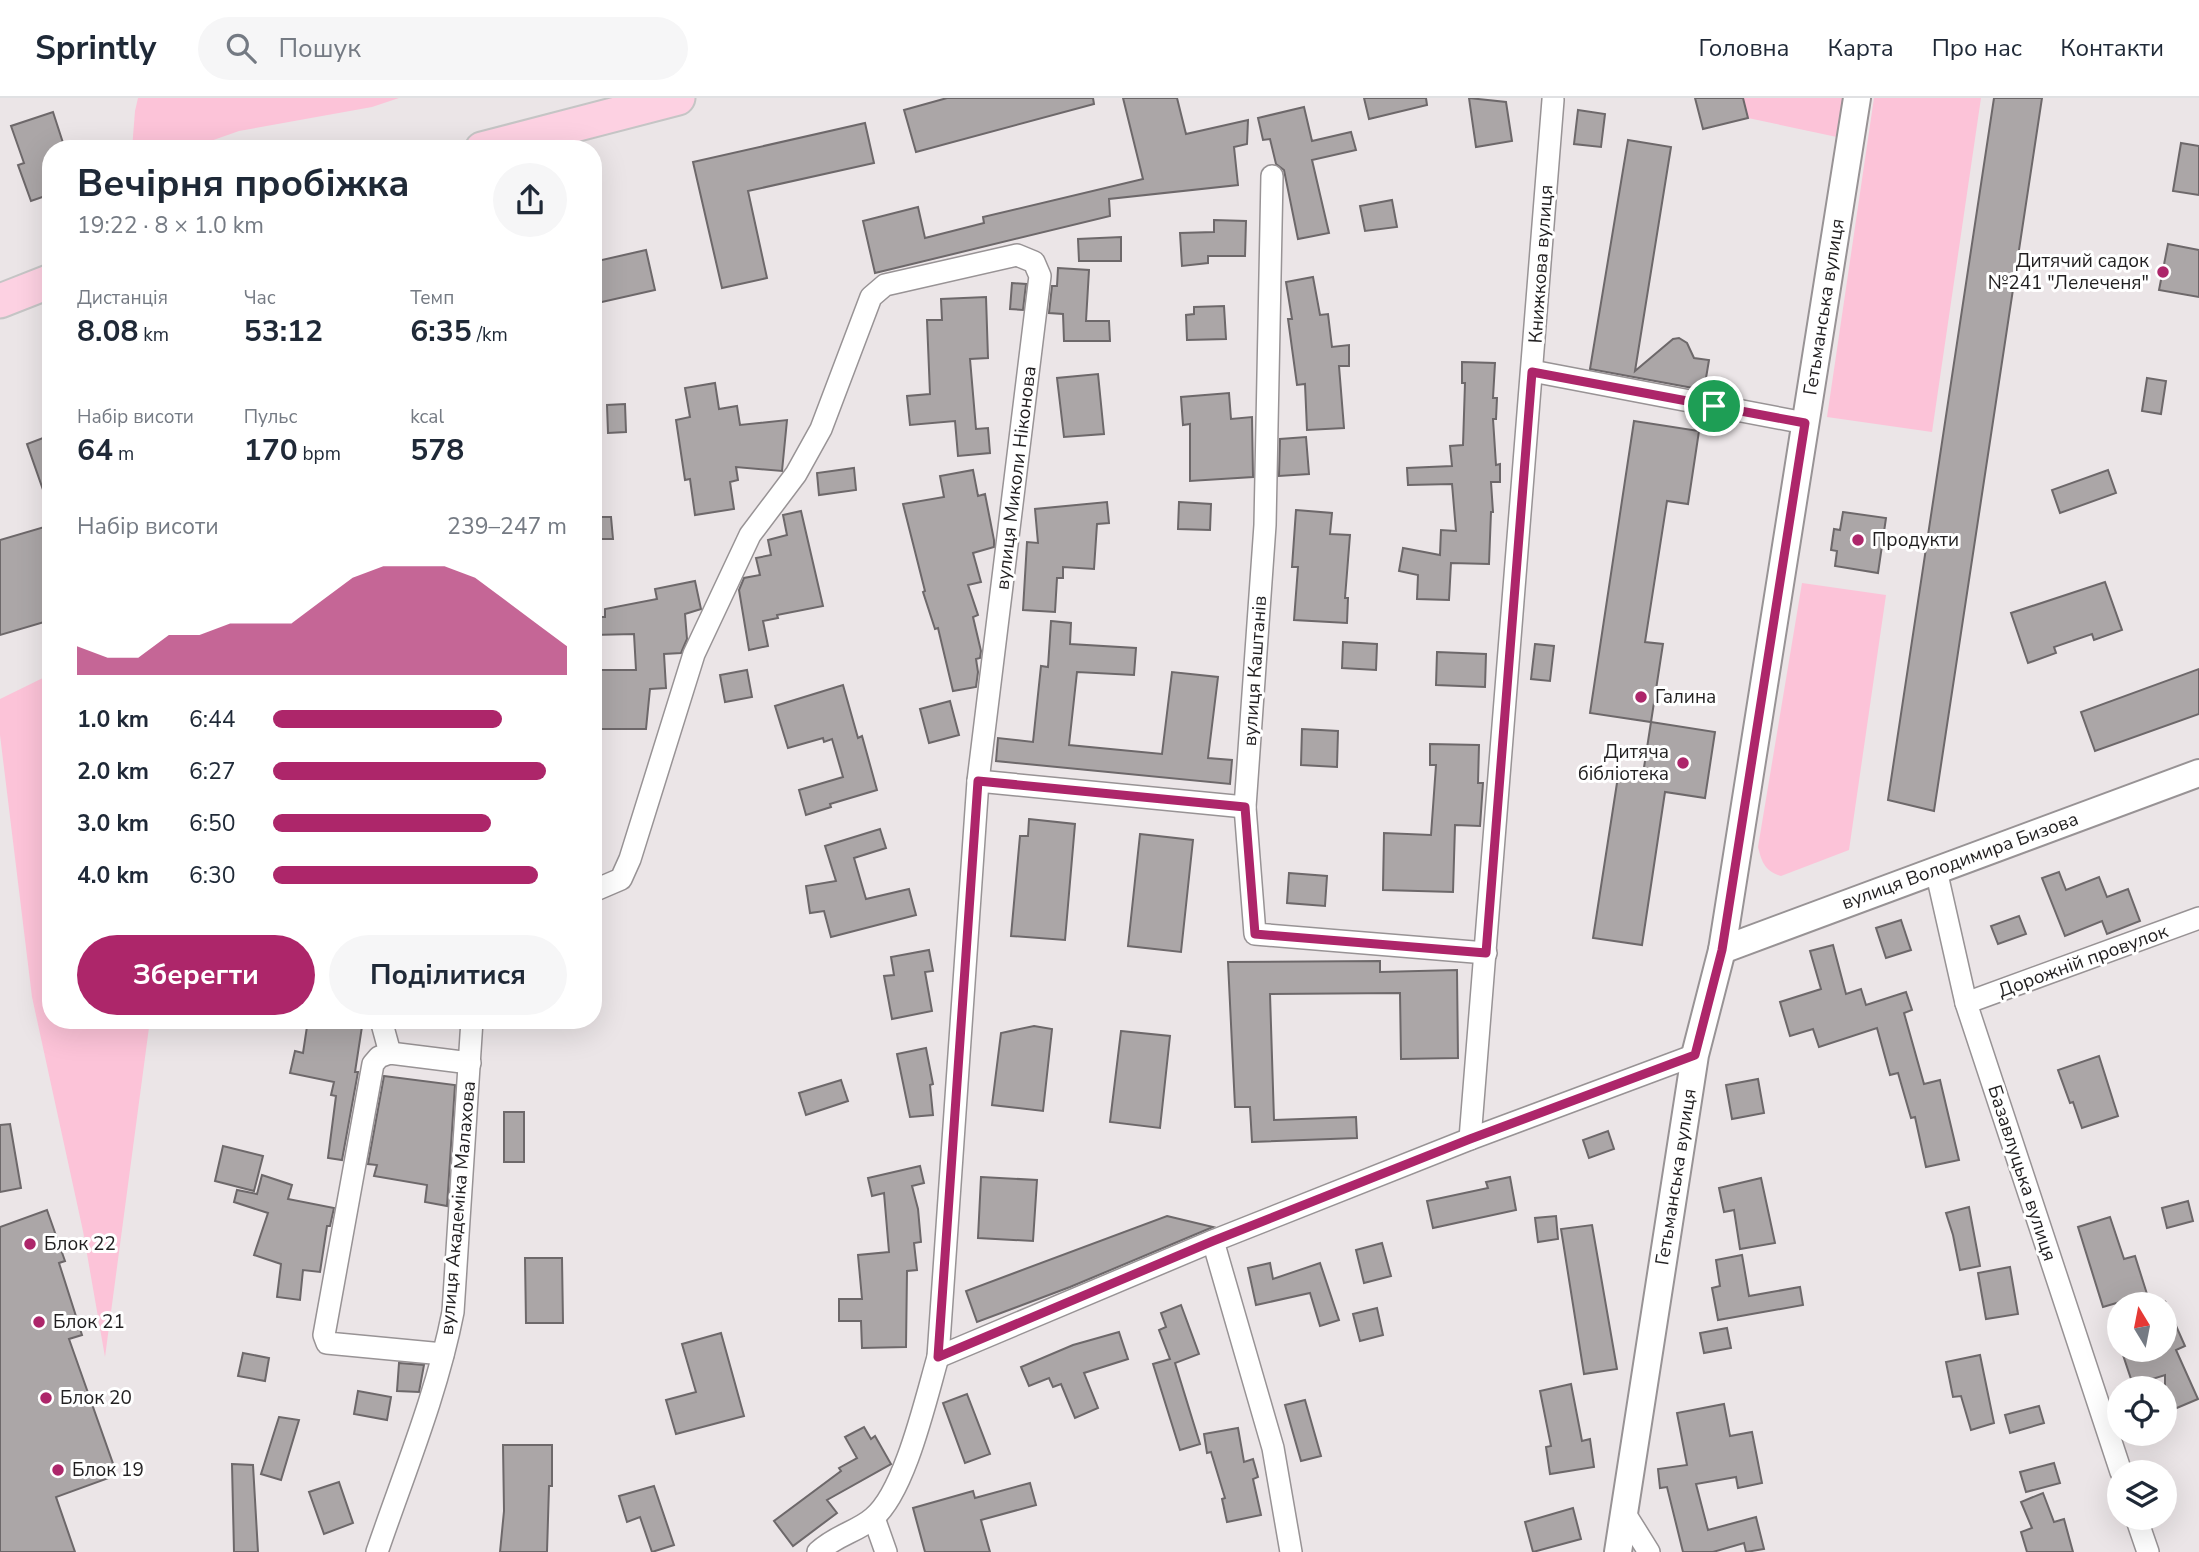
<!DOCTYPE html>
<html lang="uk">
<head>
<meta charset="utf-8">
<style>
  :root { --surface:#fff; --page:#f6f6f7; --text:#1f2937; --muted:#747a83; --line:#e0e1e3; --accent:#ad266a }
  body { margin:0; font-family:"Nunito Sans",sans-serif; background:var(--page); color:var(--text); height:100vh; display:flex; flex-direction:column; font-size:26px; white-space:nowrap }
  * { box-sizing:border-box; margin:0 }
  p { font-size:23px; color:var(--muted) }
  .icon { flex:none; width:38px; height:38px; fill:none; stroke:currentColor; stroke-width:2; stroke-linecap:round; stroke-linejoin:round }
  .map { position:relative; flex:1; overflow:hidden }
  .details { position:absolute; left:42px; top:42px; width:560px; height:889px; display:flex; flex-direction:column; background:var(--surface); border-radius:28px; box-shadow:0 7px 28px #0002 }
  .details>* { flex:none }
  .needle { width:46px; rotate:350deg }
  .controls { position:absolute; left:2107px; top:1194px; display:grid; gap:14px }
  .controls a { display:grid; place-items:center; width:70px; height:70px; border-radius:50%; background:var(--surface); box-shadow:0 7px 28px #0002; font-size:35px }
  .pin { position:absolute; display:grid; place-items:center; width:60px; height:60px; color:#fff; margin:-30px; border:4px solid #fff; border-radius:50%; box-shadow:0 2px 7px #0007 }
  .round { display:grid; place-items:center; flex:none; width:74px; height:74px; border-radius:37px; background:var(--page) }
  .headline { display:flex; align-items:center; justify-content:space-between; height:119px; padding:0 35px }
  h1 { font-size:38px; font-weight:700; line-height:52px }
  .metrics { display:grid; grid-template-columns:repeat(3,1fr); gap:10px; height:119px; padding:7px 35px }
  .metrics div { display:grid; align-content:center }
  .metrics b { font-size:30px; font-weight:700 }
  .metrics small { font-size:19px; font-weight:400 }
  .metrics p { font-size:19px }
  .chart { height:196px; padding:14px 35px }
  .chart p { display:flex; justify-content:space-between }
  .chart svg { width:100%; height:126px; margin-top:7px; fill:var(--accent); opacity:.7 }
  .primary-button { display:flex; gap:14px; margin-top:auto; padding:14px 35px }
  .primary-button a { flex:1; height:80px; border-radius:42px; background:var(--accent); color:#fff; font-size:28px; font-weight:700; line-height:80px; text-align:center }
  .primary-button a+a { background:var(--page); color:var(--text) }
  ul { padding:0 35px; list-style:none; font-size:23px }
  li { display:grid; grid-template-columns:112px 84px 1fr; align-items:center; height:52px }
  li i { height:18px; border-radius:9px; background:var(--accent) }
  header { display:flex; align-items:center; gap:42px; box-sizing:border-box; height:98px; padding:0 35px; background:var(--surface); border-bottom:2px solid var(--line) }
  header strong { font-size:33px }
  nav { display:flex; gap:38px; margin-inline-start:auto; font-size:24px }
  .search { width:490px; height:63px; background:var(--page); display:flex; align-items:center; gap:18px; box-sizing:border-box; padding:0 24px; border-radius:38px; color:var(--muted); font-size:26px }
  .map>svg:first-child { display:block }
  .green { fill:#fcc3d8 }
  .building { fill:#aba6a7; stroke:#6d686a; stroke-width:2 }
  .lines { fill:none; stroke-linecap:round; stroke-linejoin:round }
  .minor-casing { stroke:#989395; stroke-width:24 }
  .tertiary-casing { stroke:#989395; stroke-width:30 }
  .primary-casing { stroke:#c5c5c5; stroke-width:37 }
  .minor { stroke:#fff; stroke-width:21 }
  .tertiary { stroke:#fff; stroke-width:26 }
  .primary { stroke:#fdd1e2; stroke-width:33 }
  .route-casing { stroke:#fff; stroke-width:14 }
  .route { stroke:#ad266a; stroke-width:9 }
  .poi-dot { fill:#ad266a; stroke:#fff; stroke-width:2.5 }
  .labels { text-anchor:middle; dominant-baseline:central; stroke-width:6; stroke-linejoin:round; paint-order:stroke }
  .poi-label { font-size:19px; fill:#211f20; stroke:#fff; text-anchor:start }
  .street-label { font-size:19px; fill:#211f20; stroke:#fff }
</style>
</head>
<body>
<header>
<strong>Sprintly</strong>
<div class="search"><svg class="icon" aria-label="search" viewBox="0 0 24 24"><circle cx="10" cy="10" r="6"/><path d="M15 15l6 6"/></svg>Пошук</div>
<nav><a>Головна</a><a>Карта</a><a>Про нас</a><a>Контакти</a></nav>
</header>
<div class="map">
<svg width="2199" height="1454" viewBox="0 0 2199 1454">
  <rect width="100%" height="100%" fill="#ebe5e7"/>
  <g class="green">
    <polygon points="138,0 399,0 372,9 239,33 188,51 132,51 135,13"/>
    <polygon points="1743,0 1857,0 1851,42 1748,20"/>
    <polygon points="1874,0 1981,0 1932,334 1827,319"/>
    <path d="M1802,485L1886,497L1849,752L1781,778C1765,773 1762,765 1758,749Z"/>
    <polygon points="51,576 51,922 150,922 105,1259 83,1133 32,899 0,637 0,601"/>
  </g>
  <g class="building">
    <polygon points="947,0 1093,0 1094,6 916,54 904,12"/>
    <polygon points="1123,0 1177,0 1186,36 1248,22 1247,46 1234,49 1238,87 1109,101 1110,118 875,175 863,123 918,109 925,140 984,125 983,119 1143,81"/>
    <polygon points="1364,0 1426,0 1427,7 1369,21"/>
    <polygon points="1469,0 1506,4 1512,43 1476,49"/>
    <polygon points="1695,0 1743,0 1748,20 1703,31"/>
    <polygon points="1994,0 2042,0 1934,713 1888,702"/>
    <polygon points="1304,9 1312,43 1351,34 1356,52 1312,62 1329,135 1298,141 1284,72 1276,66 1270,41 1263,42 1258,20"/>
    <polygon points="1578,12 1605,16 1601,49 1574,46"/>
    <polygon points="53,14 65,51 51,51 51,96 31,103 18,67 24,65 11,28"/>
    <polygon points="865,25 874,65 748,93 767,180 722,190 693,64"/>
    <polygon points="1628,42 1671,49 1635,273 1673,241 1679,240 1687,245 1694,260 1709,262 1704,292 1590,271"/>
    <polygon points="2181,45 2199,48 2199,97 2173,93"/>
    <polygon points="1392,102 1397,129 1365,133 1360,108"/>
    <polygon points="1214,122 1246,123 1245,158 1208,158 1208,165 1182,168 1180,135 1214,134"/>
    <polygon points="1121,139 1121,163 1079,163 1078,141"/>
    <polygon points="2168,146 2199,152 2199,199 2159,192"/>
    <polygon points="646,152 655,192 593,206 593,164"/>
    <polygon points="1058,170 1089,172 1086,223 1109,223 1110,243 1064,243 1063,216 1049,215 1052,188 1057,188"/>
    <polygon points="1313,179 1320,217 1328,216 1332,249 1349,247 1349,268 1339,268 1344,330 1307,332 1305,286 1297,287 1288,221 1292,221 1286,184"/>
    <polygon points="1012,185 1026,186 1023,212 1010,211"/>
    <polygon points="986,199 988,260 970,261 976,331 988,330 990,355 958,358 955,323 910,327 907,298 930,296 927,222 942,222 941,201"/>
    <polygon points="1224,208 1226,241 1187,242 1186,217 1194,216 1194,209"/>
    <polygon points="1462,264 1495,265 1493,300 1497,300 1496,321 1493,321 1496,367 1500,366 1500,384 1491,384 1493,414 1491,414 1489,466 1451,465 1449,502 1417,501 1418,477 1399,473 1403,450 1440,457 1441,432 1456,433 1452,386 1408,387 1407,370 1452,368 1450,348 1463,347 1465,285 1462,285"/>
    <polygon points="1098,276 1104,336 1064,339 1057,280"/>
    <polygon points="2147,280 2166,283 2161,316 2142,313"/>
    <polygon points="715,285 719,311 737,308 740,327 787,322 782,373 736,369 738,382 730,384 734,411 695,417 690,381 685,382 676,322 690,319 685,290"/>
    <polygon points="1229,295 1231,321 1252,319 1253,379 1190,383 1190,326 1183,327 1181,299"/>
    <polygon points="625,306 626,334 608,335 607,307"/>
    <polygon points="1634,323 1699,333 1688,406 1667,403 1645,544 1663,546 1651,624 1590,615"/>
    <polygon points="51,337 51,406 48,406 27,346"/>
    <polygon points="1306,339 1309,376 1279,378 1280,341"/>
    <polygon points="854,370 856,392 819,397 817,375"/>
    <polygon points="973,372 978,398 985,396 994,442 994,449 973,455 981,484 968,487 978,517 973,519 981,553 980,560 976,561 978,574 976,589 953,593 938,530 935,531 923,494 925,493 903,406 944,399 940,378"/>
    <polygon points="2108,372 2116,395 2060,415 2052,392"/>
    <polygon points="1107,404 1109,425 1097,426 1094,471 1063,469 1063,480 1057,480 1055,514 1023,512 1027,444 1038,445 1035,411"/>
    <polygon points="1179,404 1211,406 1210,432 1178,431"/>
    <polygon points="1296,412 1332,415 1330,436 1350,437 1345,500 1348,500 1347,525 1294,522 1298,469 1292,469"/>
    <polygon points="801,413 823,508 777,517 778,520 763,523 768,548 749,552 739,492 744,480 760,477 756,460 771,457 768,442 787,437 783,417"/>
    <polygon points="1843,414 1886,420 1878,475 1835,468 1837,453 1831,452 1834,431 1840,432"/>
    <polygon points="593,419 611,419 613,441 593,441"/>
    <polygon points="51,427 51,522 0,537 0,442"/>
    <polygon points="695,483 701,511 685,516 687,541 681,555 664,556 666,590 650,591 646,631 593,631 593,572 636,572 634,536 593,537 593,519 605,519 605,511 657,501 655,491"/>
    <polygon points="2105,484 2122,532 2094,542 2092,536 2054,549 2056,555 2028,565 2011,515"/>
    <polygon points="1051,523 1071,525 1070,546 1136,550 1134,577 1077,574 1069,647 1162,656 1172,574 1218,579 1208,660 1232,662 1230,686 996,663 998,640 1033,644 1041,568 1048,569"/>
    <polygon points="1343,544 1377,546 1376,572 1342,570"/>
    <polygon points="1535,546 1554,548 1550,583 1531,581"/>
    <polygon points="1437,554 1486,556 1485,589 1436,587"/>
    <polygon points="2199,571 2199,616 2095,653 2081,614"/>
    <polygon points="747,572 752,599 725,604 720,577"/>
    <polygon points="843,587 858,640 862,638 877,692 830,706 831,709 806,717 799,692 843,679 832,641 824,644 823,640 788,650 775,608"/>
    <polygon points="950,603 959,637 929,645 920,611"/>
    <polygon points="1651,624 1715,634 1705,700 1665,694 1642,847 1593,840 1619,672 1643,676"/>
    <polygon points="1302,631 1338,633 1337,669 1301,667"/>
    <polygon points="1430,646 1479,647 1478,685 1483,685 1480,728 1455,727 1453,794 1383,792 1384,735 1431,737 1436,667 1430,667"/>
    <polygon points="1029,721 1075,726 1065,842 1011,838 1020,738 1028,738"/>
    <polygon points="880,731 886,750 854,760 866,801 909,791 916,817 831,839 824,813 810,815 806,788 836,783 825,748"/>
    <polygon points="1140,736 1193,742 1181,854 1128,848"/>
    <polygon points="2059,774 2066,792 2099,779 2107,799 2128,791 2140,823 2107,836 2102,823 2065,838 2042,780"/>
    <polygon points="1289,775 1327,778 1325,808 1287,805"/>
    <polygon points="2019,818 2026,836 1998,846 1991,828"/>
    <polygon points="1901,822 1911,852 1886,860 1876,830"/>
    <polygon points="1833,847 1846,896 1861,891 1866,907 1906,894 1912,912 1904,915 1924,986 1940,982 1959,1062 1926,1069 1915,1019 1911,1020 1898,975 1890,977 1877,930 1819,949 1813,931 1790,938 1780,904 1821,891 1810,853"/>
    <polygon points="929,852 933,873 925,874 932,913 892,921 884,878 894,877 891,859"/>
    <polygon points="1380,863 1380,874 1457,872 1458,960 1401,961 1400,895 1270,896 1274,1022 1356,1019 1357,1040 1252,1044 1250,1009 1235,1009 1228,864"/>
    <polygon points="308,922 363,922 355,974 358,974 342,1062 328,1060 336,998 331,997 334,984 290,975 295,953 303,955"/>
    <polygon points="1034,928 1052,931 1043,1013 992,1007 1001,935"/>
    <polygon points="1121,933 1170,938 1160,1030 1110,1024"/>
    <polygon points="926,950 933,986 930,987 933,1017 910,1019 897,956"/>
    <polygon points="2099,958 2118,1018 2082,1030 2073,1004 2070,1005 2058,972"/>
    <polygon points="384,978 455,987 447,1108 425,1104 427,1087 374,1078 377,1067 368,1066"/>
    <polygon points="1758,981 1764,1015 1732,1021 1726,987"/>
    <polygon points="841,982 848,1003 806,1017 799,995"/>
    <rect x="504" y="1014" width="20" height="50"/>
    <polygon points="10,1026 21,1090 0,1094 0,1027"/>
    <polygon points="1608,1033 1614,1051 1589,1060 1583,1042"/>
    <polygon points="223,1048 263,1058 254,1093 215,1083"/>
    <polygon points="920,1068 924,1085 912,1088 918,1111 921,1144 914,1145 917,1172 907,1173 906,1249 862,1250 861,1223 839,1223 839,1201 862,1201 858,1157 889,1154 884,1095 872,1098 868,1080"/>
    <polygon points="262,1077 292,1087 288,1101 334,1110 330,1128 327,1128 320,1174 303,1172 300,1202 277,1199 281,1166 254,1157 268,1115 234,1104 237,1092 257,1096"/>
    <polygon points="981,1079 1037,1082 1033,1143 978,1140"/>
    <polygon points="1510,1079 1516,1112 1433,1130 1427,1103 1488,1090 1486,1084"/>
    <polygon points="1761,1080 1775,1145 1740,1151 1734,1112 1724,1114 1719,1090"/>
    <polygon points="2188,1103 2193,1123 2167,1130 2162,1110"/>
    <polygon points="1969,1109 1980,1168 1960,1172 1953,1137 1946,1115"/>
    <polygon points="47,1112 65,1163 59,1165 82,1237 69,1241 117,1377 56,1399 75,1454 0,1454 0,1129"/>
    <polygon points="1167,1118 1213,1129 1070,1189 977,1224 966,1193"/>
    <polygon points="1556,1118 1558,1141 1538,1144 1535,1120"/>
    <polygon points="2110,1119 2124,1161 2135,1158 2147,1196 2103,1209 2078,1129"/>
    <polygon points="1592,1127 1617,1271 1584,1276 1561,1131"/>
    <polygon points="1382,1145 1391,1178 1364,1185 1356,1152"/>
    <polygon points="1742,1157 1749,1198 1800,1189 1803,1207 1718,1222 1712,1190 1720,1188 1716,1162"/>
    <polygon points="525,1160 562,1160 563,1225 526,1225"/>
    <polygon points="1270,1165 1273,1181 1320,1165 1339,1222 1320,1228 1310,1195 1256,1207 1248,1170"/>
    <polygon points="2010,1169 2018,1216 1986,1221 1978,1175"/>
    <polygon points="2165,1203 2185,1248 2176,1252 2198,1301 2165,1315 2165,1277 2133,1287 2121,1251 2165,1251"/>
    <polygon points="1181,1207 1199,1256 1175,1265 1200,1346 1180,1352 1153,1266 1170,1261 1159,1232 1166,1229 1161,1215"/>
    <polygon points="1377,1210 1383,1237 1360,1243 1353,1216"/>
    <polygon points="1727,1230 1731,1250 1704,1255 1700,1235"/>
    <polygon points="1119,1234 1128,1261 1084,1275 1098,1310 1075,1320 1061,1286 1053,1289 1049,1280 1029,1288 1021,1269 1073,1247"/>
    <polygon points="721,1235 744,1318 676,1336 666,1302 696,1294 682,1246"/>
    <polygon points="243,1255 269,1260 265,1283 238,1278"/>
    <polygon points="1980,1257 1994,1325 1971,1332 1961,1298 1953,1299 1946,1264"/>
    <polygon points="399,1265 424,1267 419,1294 397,1293"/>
    <polygon points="1571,1286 1582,1343 1590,1341 1594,1369 1550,1376 1546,1349 1551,1348 1540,1293"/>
    <polygon points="358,1293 391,1299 387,1322 354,1316"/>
    <polygon points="967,1296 990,1356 965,1365 943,1305"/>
    <polygon points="1305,1302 1321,1358 1301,1363 1285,1307"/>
    <polygon points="1724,1306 1730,1338 1752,1334 1762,1385 1738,1390 1736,1379 1696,1386 1708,1432 1756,1419 1764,1451 1746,1454 1744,1445 1713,1454 1683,1454 1667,1389 1660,1390 1658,1371 1687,1367 1677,1315"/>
    <polygon points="2039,1308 2044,1325 2010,1335 2005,1317"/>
    <polygon points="279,1319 299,1322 281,1382 261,1376"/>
    <polygon points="864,1329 871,1341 875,1338 891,1366 827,1402 837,1415 793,1448 774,1423 841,1373 839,1370 857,1360 845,1339"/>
    <polygon points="1238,1330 1244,1364 1253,1361 1258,1379 1253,1381 1261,1417 1227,1424 1222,1401 1225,1400 1211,1354 1207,1355 1204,1336"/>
    <polygon points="503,1347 552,1347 552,1388 549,1388 547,1454 500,1454 504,1413"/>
    <polygon points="2054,1365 2060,1385 2026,1394 2020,1374"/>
    <polygon points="232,1366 253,1367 258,1454 234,1454"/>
    <polygon points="339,1384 353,1425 324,1436 309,1394"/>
    <polygon points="1030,1385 1036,1407 981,1422 990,1454 925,1454 913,1410 973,1393 975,1400"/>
    <polygon points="654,1388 674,1447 652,1454 640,1419 627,1424 619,1398"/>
    <polygon points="2043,1395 2054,1424 2064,1421 2073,1454 2027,1454 2021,1434 2032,1430 2021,1404"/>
    <polygon points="1573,1410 1581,1441 1533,1454 1525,1424"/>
  </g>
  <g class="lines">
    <defs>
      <g id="minor">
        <polyline points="1272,78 1265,427 1245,709 1255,836 1486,855"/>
        <polyline points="1532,273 1805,325"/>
        <polyline points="978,683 1245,709"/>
        <polyline points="1936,772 1966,905 2121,1374"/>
        <path d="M593,793L621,781L630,761L694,556L750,437L796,376L821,331L871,199L885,187L1017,157L1034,164L1040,178L978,683L938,1259C926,1300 905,1394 873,1420C857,1434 836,1437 818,1454"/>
        <polyline points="1966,905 2199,820"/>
        <polyline points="381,922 390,955"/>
        <polyline points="1470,1041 1553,2"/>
        <polyline points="1213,1143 1273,1350 1291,1454"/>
        <polyline points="443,1256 327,1245 324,1237 373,966 379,959 390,955 470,965"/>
        <polyline points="938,1259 1213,1143 1470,1041 1695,957"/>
        <polyline points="1624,1414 1649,1454"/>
        <polyline points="2136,1419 2148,1454"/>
        <polyline points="874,1420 886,1454"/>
        <path d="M377,1454C404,1375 437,1296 453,1214L472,922"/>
      </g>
      <g id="tertiary">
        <polyline points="1722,852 2199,675"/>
        <polyline points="1618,1454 1695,957 1722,852 1857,0"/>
      </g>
      <g id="primary">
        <polyline points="482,51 678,0"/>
        <polyline points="0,203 51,183"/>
      </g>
    </defs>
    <use href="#minor" class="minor-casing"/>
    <use href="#tertiary" class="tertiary-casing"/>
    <use href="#primary" class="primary-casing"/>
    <use href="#minor" class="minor"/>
    <use href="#tertiary" class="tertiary"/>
    <use href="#primary" class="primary"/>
  </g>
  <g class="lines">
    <defs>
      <polygon id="route" points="1532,274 1805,325 1722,852 1695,957 1470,1041 1213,1143 938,1259 978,683 1245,709 1255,836 1486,855"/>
    </defs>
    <use href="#route" class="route-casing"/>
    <use href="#route" class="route"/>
  </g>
  <g class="poi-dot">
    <circle cx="2163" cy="174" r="7"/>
    <circle cx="1858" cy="442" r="7"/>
    <circle cx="1641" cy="599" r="7"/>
    <circle cx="1683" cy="665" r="7"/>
    <circle cx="30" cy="1146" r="7"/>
    <circle cx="39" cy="1224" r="7"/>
    <circle cx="46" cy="1300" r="7"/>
    <circle cx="58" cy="1372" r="7"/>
  </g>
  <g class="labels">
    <g class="poi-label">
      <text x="2149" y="163" text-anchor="end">Дитячий садок<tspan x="2149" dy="22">№241 "Лелеченя"</tspan></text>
      <text x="1872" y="442">Продукти</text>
      <text x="1655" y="599">Галина</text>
      <text x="1669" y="654" text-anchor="end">Дитяча<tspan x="1669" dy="22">бібліотека</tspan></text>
      <text x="44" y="1146">Блок 22</text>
      <text x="53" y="1224">Блок 21</text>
      <text x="60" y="1300">Блок 20</text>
      <text x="72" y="1372">Блок 19</text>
    </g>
    <g class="street-label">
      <text transform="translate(1541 166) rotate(-86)">Книжкова вулиця</text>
      <text transform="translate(1824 209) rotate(-81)">Гетьманська вулиця</text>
      <text transform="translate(1016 380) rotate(-83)">вулиця Миколи Ніконова</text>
      <text transform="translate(1255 573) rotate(-86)">вулиця Каштанів</text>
      <text transform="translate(1960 763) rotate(-20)">вулиця Володимира Бизова</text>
      <text transform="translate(2083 863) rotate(-20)">Дорожній провулок</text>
      <text transform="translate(2022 1075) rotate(72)">Базавлуцька вулиця</text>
      <text transform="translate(1676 1079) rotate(-81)">Гетьманська вулиця</text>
      <text transform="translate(458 1110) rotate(-85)">вулиця Академіка Малахова</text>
    </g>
  </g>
</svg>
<div class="controls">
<a><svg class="needle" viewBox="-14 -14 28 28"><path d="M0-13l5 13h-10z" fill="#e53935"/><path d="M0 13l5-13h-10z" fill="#747a83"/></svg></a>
<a><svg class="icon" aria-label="locate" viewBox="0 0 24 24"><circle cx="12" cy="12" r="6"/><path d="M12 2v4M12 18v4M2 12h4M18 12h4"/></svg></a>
<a><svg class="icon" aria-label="layers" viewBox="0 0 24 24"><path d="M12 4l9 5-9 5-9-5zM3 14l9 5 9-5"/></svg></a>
</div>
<div class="pin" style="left:1714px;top:308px;background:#1e9e55"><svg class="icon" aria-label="arrive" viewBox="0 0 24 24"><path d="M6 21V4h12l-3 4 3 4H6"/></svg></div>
<section class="details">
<div class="headline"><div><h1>Вечірня пробіжка</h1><p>19:22 · 8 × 1.0 km</p></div><a class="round"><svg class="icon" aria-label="share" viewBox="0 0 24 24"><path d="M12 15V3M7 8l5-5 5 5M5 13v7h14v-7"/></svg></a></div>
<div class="metrics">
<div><p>Дистанція</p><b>8.08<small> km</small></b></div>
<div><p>Час</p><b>53:12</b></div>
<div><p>Темп</p><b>6:35<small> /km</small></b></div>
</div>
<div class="metrics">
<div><p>Набір висоти</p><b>64<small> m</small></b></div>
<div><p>Пульс</p><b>170<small> bpm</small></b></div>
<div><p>kcal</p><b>578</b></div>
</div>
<div class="chart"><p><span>Набір висоти</span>239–247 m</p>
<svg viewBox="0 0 160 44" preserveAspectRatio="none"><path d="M0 44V34L10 38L20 38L30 30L40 30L50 26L60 26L70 26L80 18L90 10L100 6L110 6L120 6L130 10L140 18L150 26L160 34V44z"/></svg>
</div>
<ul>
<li><b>1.0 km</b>6:44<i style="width:78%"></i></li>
<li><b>2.0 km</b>6:27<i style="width:93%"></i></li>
<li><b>3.0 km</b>6:50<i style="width:74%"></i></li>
<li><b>4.0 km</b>6:30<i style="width:90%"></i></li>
</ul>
<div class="primary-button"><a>Зберегти</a><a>Поділитися</a></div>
</section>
</div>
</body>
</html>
